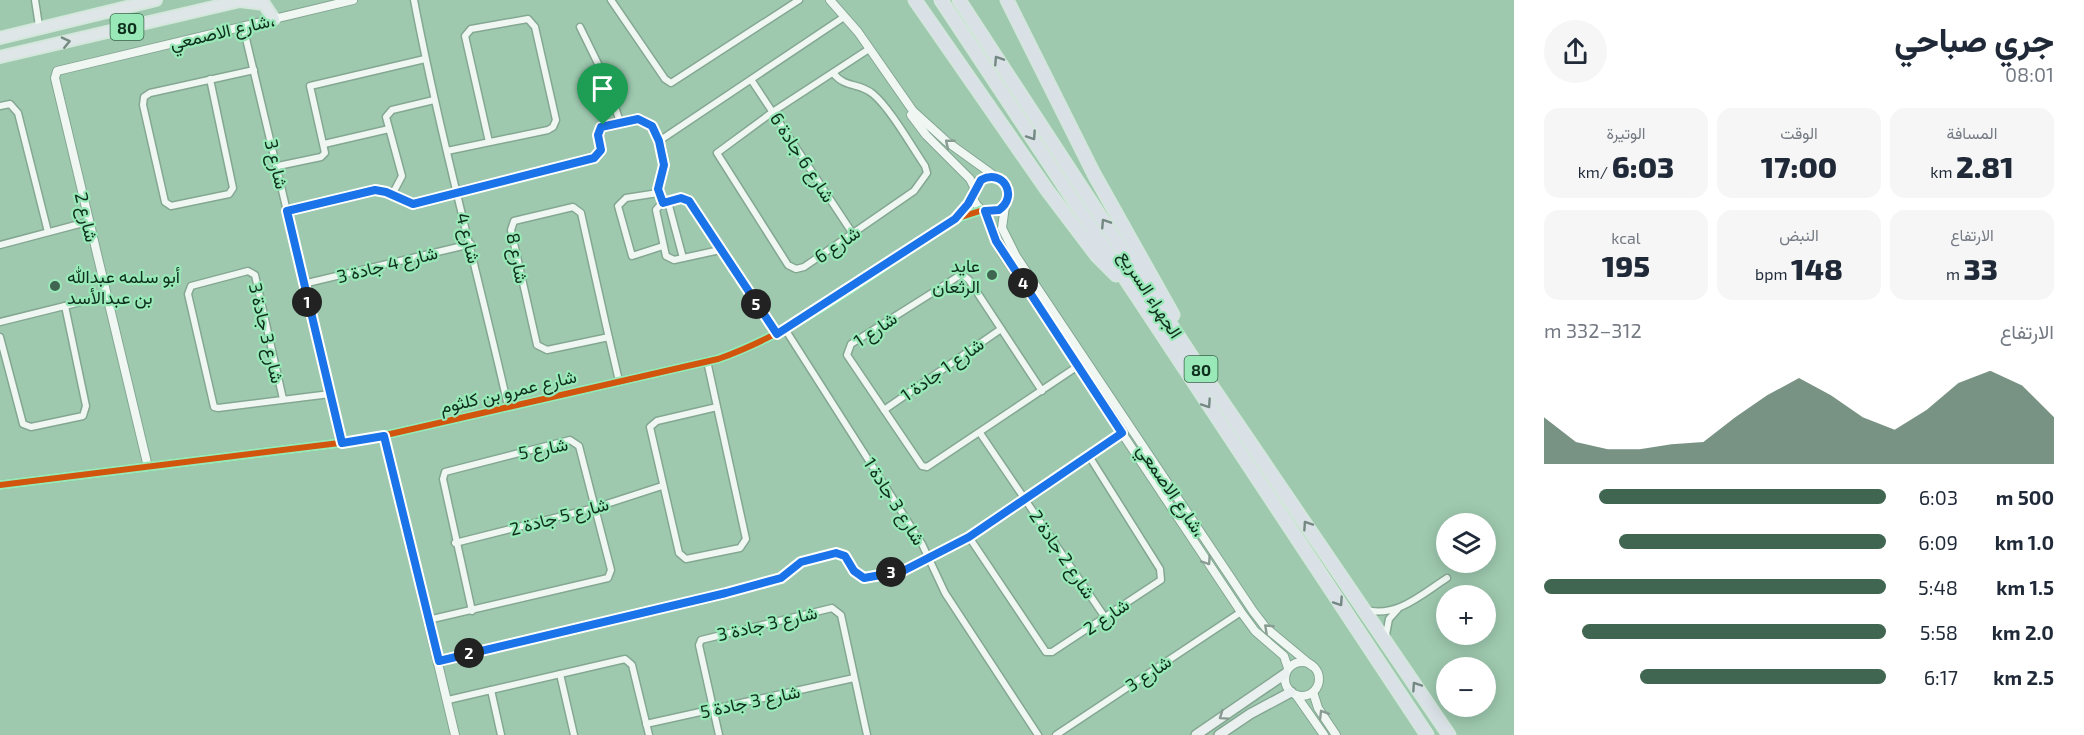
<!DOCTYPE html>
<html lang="ar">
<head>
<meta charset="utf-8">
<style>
  :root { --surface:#fff; --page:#f6f6f7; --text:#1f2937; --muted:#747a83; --accent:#406550 }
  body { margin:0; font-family:"Exo 2",Vazirmatn,sans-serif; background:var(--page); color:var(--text); direction:rtl; height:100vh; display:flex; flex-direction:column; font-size:22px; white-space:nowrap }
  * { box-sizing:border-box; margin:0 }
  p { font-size:20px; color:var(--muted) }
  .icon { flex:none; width:33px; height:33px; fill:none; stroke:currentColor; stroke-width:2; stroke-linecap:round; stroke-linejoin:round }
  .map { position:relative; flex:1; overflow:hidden; direction:ltr }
  .details { display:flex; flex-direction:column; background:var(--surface); width:570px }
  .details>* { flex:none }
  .tools { position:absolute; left:1436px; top:513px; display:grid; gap:12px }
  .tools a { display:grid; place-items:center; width:60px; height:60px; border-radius:50%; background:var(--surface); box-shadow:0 3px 15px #0003; font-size:30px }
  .pin { position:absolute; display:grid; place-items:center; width:51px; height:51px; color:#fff; margin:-62px -26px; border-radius:50% 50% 50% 0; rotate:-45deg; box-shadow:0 0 6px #0007 }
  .pin .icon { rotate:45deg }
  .km { position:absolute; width:30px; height:30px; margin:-15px; border-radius:50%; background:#222; color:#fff; font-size:16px; line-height:30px; text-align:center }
  .round { display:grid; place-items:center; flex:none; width:63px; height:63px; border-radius:32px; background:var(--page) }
  .summary { display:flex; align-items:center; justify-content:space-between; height:102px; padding:0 30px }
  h1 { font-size:33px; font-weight:800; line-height:45px }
  .metrics { display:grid; grid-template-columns:repeat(3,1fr); gap:9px; height:102px; padding:6px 30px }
  .metrics div { display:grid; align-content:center; border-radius:15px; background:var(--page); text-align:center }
  .metrics b { font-size:30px; font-weight:800 }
  .metrics small { font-size:16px; font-weight:400 }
  .metrics p { font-size:16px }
  .chart { height:168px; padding:12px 30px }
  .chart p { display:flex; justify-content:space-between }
  .chart svg { width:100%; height:108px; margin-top:6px; fill:var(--accent); opacity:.7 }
  ul { padding:0 30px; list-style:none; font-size:20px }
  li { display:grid; grid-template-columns:96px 72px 1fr; align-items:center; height:45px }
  li i { height:15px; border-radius:8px; background:var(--accent) }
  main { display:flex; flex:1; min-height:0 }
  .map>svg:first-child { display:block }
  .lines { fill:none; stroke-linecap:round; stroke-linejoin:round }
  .minor-casing { stroke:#84a792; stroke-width:9 }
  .tertiary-casing { stroke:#84a792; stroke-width:10 }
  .secondary-casing { stroke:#84a792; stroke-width:12 }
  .trunk-casing { stroke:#d3e7db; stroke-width:14 }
  .motorway-casing { stroke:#d3e7db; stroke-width:15 }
  .minor { stroke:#f0f7f3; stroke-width:6 }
  .tertiary { stroke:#f0f7f3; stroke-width:8 }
  .secondary { stroke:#eaf0ef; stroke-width:9 }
  .trunk { stroke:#dee6e8; stroke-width:10 }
  .motorway { stroke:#d9e1e6; stroke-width:12 }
  .cycleway-casing { stroke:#99e8b7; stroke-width:10 }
  .cycleway { stroke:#d2550e; stroke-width:6 }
  .oneway { stroke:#768a82 }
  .oneway2 { stroke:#748882 }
  .oneway3 { stroke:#8a9d93 }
  .oneway4 { stroke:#879990 }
  .route-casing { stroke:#fff; stroke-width:12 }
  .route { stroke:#1a73e8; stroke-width:8 }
  .poi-dot { fill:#406550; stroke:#99e8b7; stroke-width:2 }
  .labels { text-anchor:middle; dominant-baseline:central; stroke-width:4.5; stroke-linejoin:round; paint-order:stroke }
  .shield { fill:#99e8b7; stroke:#38664b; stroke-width:1.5 }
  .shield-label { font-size:16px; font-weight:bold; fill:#0e2f1d }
  .street-label { font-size:18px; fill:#0e2f1d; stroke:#99e8b7 }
  .poi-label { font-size:18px; fill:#0e2f1d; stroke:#99e8b7; text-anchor:end }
</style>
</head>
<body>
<main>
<section class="details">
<div class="summary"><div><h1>جري صباحي</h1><p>08:01</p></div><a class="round"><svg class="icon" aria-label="share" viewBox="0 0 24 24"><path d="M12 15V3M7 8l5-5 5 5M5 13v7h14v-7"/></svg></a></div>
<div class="metrics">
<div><p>المسافة</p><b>2.81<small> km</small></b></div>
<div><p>الوقت</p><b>17:00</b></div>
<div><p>الوتيرة</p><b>6:03<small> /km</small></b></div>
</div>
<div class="metrics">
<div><p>الارتفاع</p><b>33<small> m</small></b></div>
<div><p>النبض</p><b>148<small> bpm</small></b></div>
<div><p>kcal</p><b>195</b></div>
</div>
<div class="chart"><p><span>الارتفاع</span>312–332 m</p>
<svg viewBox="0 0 160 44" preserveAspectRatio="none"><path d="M0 44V25L10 35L20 38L30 38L40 36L50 35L60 25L70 16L80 9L90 16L100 25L110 30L120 22L130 11L140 6L150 12L160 25V44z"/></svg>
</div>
<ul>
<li><b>500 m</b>6:03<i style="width:84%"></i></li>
<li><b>1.0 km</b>6:09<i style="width:78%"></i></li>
<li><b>1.5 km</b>5:48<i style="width:100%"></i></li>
<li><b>2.0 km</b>5:58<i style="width:89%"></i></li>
<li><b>2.5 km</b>6:17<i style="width:72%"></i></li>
</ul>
</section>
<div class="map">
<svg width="1514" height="735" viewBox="0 0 1514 735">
  <rect width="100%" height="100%" fill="#9ec9af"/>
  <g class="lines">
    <defs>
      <g id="minor">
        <polyline points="35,0 39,26"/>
        <path d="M414,0C440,136 477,270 508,406"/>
        <polyline points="611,0 665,79 671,83 799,0"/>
        <polyline points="243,26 342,443"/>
        <polyline points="580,27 606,80 620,122"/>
        <path d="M833,73C846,89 859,82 873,94C890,108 912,147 925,166L927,173L914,191L804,267L796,269L788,265L717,153L774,111L869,49"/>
        <polyline points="210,79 233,188 229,194 171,206 165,202 143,105 144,97 150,93 254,70"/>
        <polyline points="752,81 853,234"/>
        <polyline points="0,106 10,104 18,113 48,232"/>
        <polyline points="659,141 844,17"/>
        <polyline points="324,144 389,129"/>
        <polyline points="447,151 548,130 553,127 556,120 535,27 528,19 471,29 465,36 489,142"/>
        <polyline points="278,166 321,157 325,153 310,86 425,59"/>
        <path d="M457,191L594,158L601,150L599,135L601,127L642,119C657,127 665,149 664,166C662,181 656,187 663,203"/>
        <polyline points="658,193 626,198 618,206 632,256 663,246"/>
        <polyline points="392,195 402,176 386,117 392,110 434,100"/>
        <polyline points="668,202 683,258"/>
        <polyline points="287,211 375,190 386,192 413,204 457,194"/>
        <polyline points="0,245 87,222"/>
        <path d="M720,250L674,260L666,256L656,210C662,201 679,196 689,201L777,334"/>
        <polyline points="303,284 471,244"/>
        <polyline points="0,322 105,296"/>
        <polyline points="785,329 922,544 945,593 1038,735"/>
        <polyline points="0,337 23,424 31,427 83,416 86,406 65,306"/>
        <polyline points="609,337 547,350 537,345 511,230 514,221 573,207 581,213 606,325 619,381"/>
        <polyline points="707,361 746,539 740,548 686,559 679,553 650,427 657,421 717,407"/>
        <polyline points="1042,391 969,280 962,274 851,344 847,355 922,466 927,467 1078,366"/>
        <polyline points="283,399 255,275 248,271 191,286 188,294 214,407 218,408 330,394"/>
        <polyline points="884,410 1001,329"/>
        <polyline points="980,433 1104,616"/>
        <polyline points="969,537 1046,652 1052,652 1161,580 1160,569 1089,456"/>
        <polyline points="455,543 594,508 662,486"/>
        <path d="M1366,610C1397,618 1422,594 1447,578"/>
        <polyline points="428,620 608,578 611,570 579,446 570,440 445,472 443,479 472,611"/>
        <polyline points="1385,640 1389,619 1398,609"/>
        <polyline points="439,661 726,593 781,578 801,562 836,553 845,556 854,571 864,577 903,571 969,537 1122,433"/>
        <polyline points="560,674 574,735"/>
        <polyline points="491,690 501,735"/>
        <polyline points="448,700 625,659 632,665 649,735"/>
        <polyline points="646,724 854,678"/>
        <polyline points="719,735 699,645 701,640 832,608 841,615 867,735"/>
        <polyline points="1056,735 1241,612"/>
      </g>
      <g id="tertiary">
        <polyline points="830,0 858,32 913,111 946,141 996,177"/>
        <polyline points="911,115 926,135 970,179 975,189"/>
        <circle cx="991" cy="194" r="18"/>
        <polyline points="1005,206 1002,228 1016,256 1253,611 1266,628 1312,666"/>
        <polyline points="985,211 1002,253 1241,612 1255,631 1284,656 1288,668"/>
        <polyline points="957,217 968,204 974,192"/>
        <polyline points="384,436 455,735"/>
        <polyline points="148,467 55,78 57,71 353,0"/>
        <path d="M0,485L364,440L718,359C803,329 879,268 955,219L983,210"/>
        <circle cx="1302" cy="679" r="17"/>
        <polyline points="1313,692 1318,708 1336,735"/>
        <polyline points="1296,695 1324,735"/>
      </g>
      <g id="secondary">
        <polyline points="1196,735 1285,674"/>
        <polyline points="1219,735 1250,714 1291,692"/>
      </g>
      <g id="trunk">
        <polyline points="240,1 264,4 274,19"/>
        <polyline points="0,38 156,0"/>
        <polyline points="0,57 244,0"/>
      </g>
      <g id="motorway">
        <polyline points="915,0 1047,190 1097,256 1116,275"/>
        <polyline points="941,0 1427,735"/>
        <polyline points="959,0 1194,360 1449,735"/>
        <polyline points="1007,0 1094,174 1173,315"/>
      </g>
    </defs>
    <use href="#minor" class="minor-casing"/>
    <use href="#tertiary" class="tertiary-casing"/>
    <use href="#secondary" class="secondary-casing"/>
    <use href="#trunk" class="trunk-casing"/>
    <use href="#motorway" class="motorway-casing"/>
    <use href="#minor" class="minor"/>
    <use href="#tertiary" class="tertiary"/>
    <use href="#secondary" class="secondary"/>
    <use href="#trunk" class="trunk"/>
    <use href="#motorway" class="motorway"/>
    <defs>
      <g id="cycleway">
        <path d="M0,485L364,440L718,359C803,329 879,268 955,219L983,210"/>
        <polyline points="439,661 726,593 781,578 801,562 836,553 845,556 854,571 864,577 903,571 969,537 1122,433"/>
      </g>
    </defs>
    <use href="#cycleway" class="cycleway-casing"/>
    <use href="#cycleway" class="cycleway"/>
  </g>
  <defs><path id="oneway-chevron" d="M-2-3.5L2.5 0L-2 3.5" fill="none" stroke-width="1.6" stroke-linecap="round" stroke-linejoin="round" transform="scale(1.5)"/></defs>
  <use class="oneway" href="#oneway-chevron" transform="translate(66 42) rotate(-13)"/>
  <g class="oneway2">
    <use href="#oneway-chevron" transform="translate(998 60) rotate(-123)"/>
    <use href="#oneway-chevron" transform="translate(1032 136) rotate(56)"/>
    <use href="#oneway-chevron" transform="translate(1105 223) rotate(-123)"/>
    <use href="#oneway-chevron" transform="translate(1207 404) rotate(56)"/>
    <use href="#oneway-chevron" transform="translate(1307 525) rotate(-124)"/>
    <use href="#oneway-chevron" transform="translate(1339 602) rotate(56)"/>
    <use href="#oneway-chevron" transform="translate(1416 686) rotate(-124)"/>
  </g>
  <g class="oneway3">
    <use href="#oneway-chevron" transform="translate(949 143) rotate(-141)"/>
    <use href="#oneway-chevron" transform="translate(1207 561) rotate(56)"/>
    <use href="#oneway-chevron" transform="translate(1268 628) rotate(-137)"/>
    <use href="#oneway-chevron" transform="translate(1323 714) rotate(-121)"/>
  </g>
  <use class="oneway4" href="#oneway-chevron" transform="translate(1223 716) rotate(145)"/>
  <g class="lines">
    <defs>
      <path id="route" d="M638,119L652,126L659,141L664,165L658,189L663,203L681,198L689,201L777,334L955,219L968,204L981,180C1003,168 1019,196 999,210L985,211L996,241L1122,433L969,537L903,571L864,578L854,571L845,556L836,553L801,562L781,578L726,593L439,661L384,436L342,443L287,211L375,190L386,192L413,204L594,158L601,150L598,135L601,127Z"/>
    </defs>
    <use href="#route" class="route-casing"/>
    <use href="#route" class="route"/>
  </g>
  <g class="poi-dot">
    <circle cx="992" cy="275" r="6"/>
    <circle cx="55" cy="286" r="6"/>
  </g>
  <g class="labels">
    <g class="shield">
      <rect x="110.5" y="14" width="33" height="26" rx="4.5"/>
      <rect x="1184.5" y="356" width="33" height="26" rx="4.5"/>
    </g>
    <g class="shield-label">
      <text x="127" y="27">80</text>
      <text x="1201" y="369">80</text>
    </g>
    <g class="street-label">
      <text transform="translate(222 31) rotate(-13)">شارع الاصمعي،</text>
      <text transform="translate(803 157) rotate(57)">شارع 6 جادة 6</text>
      <text transform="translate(277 164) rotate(77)">شارع 3</text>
      <text transform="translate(87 217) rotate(77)">شارع 2</text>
      <text transform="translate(469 238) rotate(76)">شارع 4</text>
      <text transform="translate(837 244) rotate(-34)">شارع 6</text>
      <text transform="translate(518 258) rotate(79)">شارع 8</text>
      <text transform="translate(387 264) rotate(-14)">شارع 4 جادة 3</text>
      <text transform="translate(1151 294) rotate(57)">الجهراء السريع</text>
      <text transform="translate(875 329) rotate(-34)">شارع 1</text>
      <text transform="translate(267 333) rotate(77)">شارع 3 جادة 3</text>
      <text transform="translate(942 369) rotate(-35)">شارع 1 جادة 1</text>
      <text transform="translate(508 391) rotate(-13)">شارع عمرو بن كلثوم</text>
      <text transform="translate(543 448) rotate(-11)">شارع 5</text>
      <text transform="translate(1172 490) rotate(56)">شارع الاصمعي،</text>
      <text transform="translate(895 501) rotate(58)">شارع 3 جادة 1</text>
      <text transform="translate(559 516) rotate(-15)">شارع 5 جادة 2</text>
      <text transform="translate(1063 554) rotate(56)">شارع 2 جادة 2</text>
      <text transform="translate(1106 616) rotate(-34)">شارع 2</text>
      <text transform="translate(767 623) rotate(-13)">شارع 3 جادة 3</text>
      <text transform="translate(1148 673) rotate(-34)">شارع 3</text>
      <text transform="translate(750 701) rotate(-12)">شارع 3 جادة 5</text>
    </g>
    <g class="poi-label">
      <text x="980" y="265">عايد<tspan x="980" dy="21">الرثعان</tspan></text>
      <text x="67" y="276" text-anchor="start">أبو سلمه عبدالله<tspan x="67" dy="21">بن عبدالأسد</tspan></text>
    </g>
  </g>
</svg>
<div class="tools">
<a><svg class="icon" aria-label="layers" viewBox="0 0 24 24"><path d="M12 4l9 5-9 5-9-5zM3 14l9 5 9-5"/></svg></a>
<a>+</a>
<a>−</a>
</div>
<div class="pin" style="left:603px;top:125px;background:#1e9e55"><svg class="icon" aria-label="arrive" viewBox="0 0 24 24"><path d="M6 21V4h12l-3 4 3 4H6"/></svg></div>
<b class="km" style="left:307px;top:302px">1</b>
<b class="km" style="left:469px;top:653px">2</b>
<b class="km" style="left:891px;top:572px">3</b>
<b class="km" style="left:1023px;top:283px">4</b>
<b class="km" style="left:756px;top:304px">5</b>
</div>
</main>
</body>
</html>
